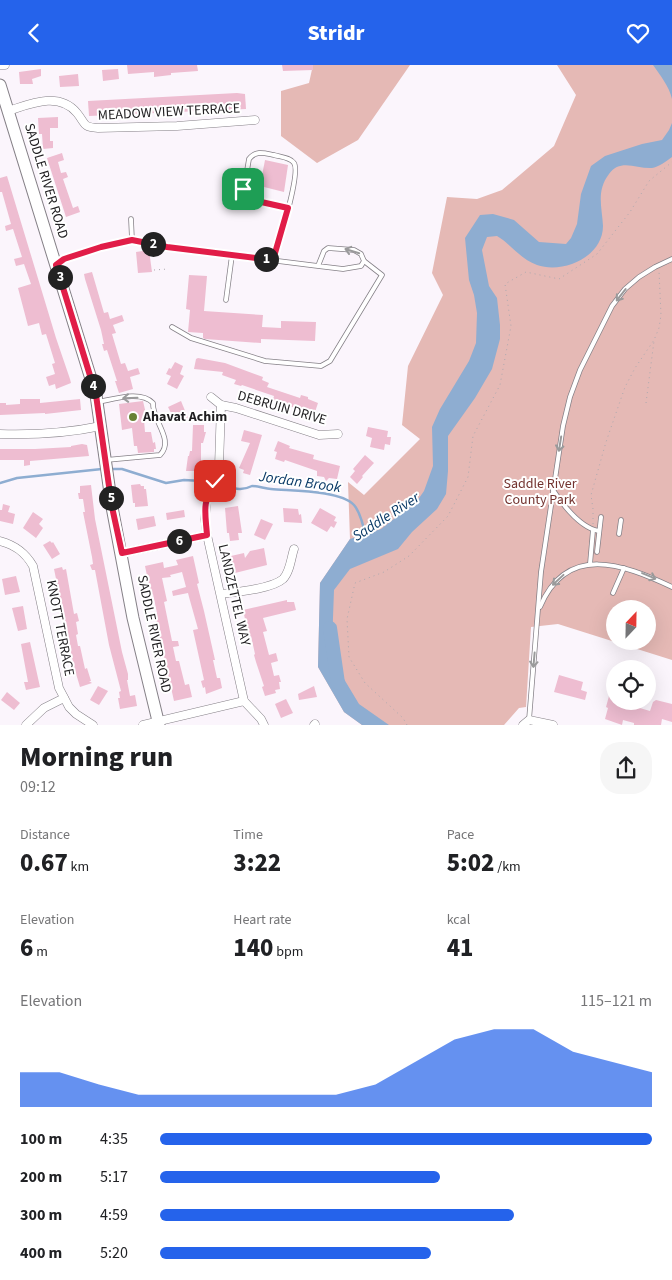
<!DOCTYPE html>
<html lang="en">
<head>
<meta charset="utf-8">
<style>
  :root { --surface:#fff; --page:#f6f6f6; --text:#202124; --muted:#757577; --accent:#2563eb }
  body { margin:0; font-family:"Source Sans 3",sans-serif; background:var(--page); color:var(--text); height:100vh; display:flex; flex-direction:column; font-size:19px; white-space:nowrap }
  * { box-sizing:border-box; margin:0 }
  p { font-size:16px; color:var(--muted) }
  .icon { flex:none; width:28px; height:28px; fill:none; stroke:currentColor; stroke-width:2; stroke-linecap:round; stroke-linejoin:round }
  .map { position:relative; height:660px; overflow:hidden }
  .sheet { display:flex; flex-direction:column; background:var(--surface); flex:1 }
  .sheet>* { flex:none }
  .needle { width:32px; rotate:22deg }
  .fabs { position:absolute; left:606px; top:535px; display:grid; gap:10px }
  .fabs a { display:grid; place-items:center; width:50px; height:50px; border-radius:50%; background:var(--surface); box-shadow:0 5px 20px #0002; font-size:25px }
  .pin { position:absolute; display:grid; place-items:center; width:42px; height:42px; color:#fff; margin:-21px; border-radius:10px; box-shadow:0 2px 8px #0006 }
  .km { position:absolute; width:25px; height:25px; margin:-12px; border-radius:50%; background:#222; color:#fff; font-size:14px; line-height:25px; text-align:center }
  .round { display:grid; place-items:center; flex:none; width:52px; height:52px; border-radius:20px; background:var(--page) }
  .overview { display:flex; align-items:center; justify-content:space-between; height:85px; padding:0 20px }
  h1 { font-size:28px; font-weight:800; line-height:38px }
  .figures { display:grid; grid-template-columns:repeat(3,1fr); gap:8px; height:85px; padding:5px 20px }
  .figures div { display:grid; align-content:center }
  .figures b { font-size:25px; font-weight:800 }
  .figures small { font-size:14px; font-weight:400 }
  .figures p { font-size:14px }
  .chart { height:140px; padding:10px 20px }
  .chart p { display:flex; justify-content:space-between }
  .chart svg { width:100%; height:90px; margin-top:5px; fill:var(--accent); opacity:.7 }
  ul { padding:0 20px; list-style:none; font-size:16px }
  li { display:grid; grid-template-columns:80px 60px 1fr; align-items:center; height:38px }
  li i { height:12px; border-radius:6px; background:var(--accent) }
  header { display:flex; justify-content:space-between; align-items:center; height:65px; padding:0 20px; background:var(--accent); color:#fff; font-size:22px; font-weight:800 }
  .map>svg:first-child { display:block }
  .green { fill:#e5b9b5; fill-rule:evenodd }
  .water { fill:#8eadd1 }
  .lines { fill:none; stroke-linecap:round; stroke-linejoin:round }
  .stream { stroke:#8eadd1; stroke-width:2.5 }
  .river { stroke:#8eadd1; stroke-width:14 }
  .building { fill:#eebdd1 }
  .lane-casing { stroke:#858087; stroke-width:5.5 }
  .street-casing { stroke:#858087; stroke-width:9 }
  .secondary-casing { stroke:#858087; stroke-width:13 }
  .path { stroke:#aea9af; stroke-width:1; stroke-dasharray:1 4; stroke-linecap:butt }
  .lane { stroke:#fff; stroke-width:4 }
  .street { stroke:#fff; stroke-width:8 }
  .secondary { stroke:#fff; stroke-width:11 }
  .oneway { stroke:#9a9a9b }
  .route-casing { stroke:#fff; stroke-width:10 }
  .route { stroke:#e11d48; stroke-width:6 }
  .poi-dot { fill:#688134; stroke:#fff; stroke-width:2 }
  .labels { text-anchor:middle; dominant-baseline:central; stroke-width:4; stroke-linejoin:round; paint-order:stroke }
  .street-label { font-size:14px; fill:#1f1e20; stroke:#fff }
  .poi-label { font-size:14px; font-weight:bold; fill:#1f1e20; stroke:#fff; text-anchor:start }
  .park-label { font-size:14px; fill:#73332f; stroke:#fff }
  .water-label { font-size:15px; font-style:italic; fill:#093966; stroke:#fff }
</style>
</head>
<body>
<header><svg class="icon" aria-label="back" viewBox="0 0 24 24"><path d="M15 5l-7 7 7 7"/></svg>Stridr<svg class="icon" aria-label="heart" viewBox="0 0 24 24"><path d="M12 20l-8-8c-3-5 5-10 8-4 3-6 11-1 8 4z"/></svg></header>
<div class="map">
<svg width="672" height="660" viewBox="0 0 672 660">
  <rect width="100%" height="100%" fill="#fbf5fc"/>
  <g class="green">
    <polygon points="313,0 410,0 358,75 317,98 281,71 281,26 309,18"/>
    <path d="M557,0H672V595L558,559L531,562L526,642L519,643L504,660H362L344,647L318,602L320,518L350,474L348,417L364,430L420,374L402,360L408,301L443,230L432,208L447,132L477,134L502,125L554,81L576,30ZM615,544H648V576H615Z"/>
  </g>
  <g class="water">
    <path d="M653,0H672V34C669,21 660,10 653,0Z"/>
    <path d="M672,58V92C667,96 658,102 652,103C637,104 620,93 609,109C596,126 602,142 603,161C603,192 563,209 537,200C520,194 511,179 497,171L487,172L482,185L489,221L497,233L500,260V274L492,304L475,333L448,371V406L446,429L437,444L412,467L398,484L350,504L334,525L332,580L329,589L359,639L389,660H362L344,647L318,602L320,518L350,474L381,464L417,436L424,426L433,401L432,362L440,344L469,296L476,278L477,248L474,230L469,215L465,173L480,150L493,149L514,155L539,177L566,179L571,173L577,159L581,129L591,101L605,91L642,79L662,75L669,65Z"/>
  </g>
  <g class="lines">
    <g class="stream">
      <polyline points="110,404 122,404 166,418 184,415 202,416"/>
      <polyline points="0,418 17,413 102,404"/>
      <path d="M226,421C236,424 242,426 252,421C259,421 265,424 271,424C291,426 340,425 354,440C361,448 364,463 366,473"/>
    </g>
    <polyline class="river" points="330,563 338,618"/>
  </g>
  <g class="building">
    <polygon points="127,0 197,0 198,6 171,8 171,10 154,12 154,7 128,9"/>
    <polygon points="282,0 313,0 313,5 283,6"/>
    <polygon points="41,4 41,11 32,14 33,19 20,19 19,7"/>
    <polygon points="118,4 119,14 103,16 102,5"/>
    <polygon points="78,9 79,21 60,22 59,11"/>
    <polygon points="237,28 245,29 246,44 89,51 88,36"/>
    <polygon points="58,52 58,63 50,63 50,76 53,76 53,83 43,84 42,69 39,69 38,53"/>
    <polygon points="62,88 64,95 58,97 61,108 66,107 68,112 63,114 73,143 78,141 80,147 66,152 47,93"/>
    <polygon points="265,95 288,100 284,127 260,121"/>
    <polygon points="7,111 56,273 70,314 71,318 56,324 55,319 49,321 46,312 55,309 52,299 55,298 46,269 42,270 39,258 28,261 18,223 31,219 24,199 16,201 14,194 22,192 13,164 6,166 5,161 11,159 2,127 0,127 0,113"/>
    <polygon points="149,185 152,207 138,208 136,187"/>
    <polygon points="92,207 104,248 108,247 110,254 122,250 124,256 113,260 116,268 112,269 121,299 125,298 128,306 138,303 140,309 130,312 133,324 119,328 115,316 117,316 107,285 104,286 102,279 104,279 101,265 85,214 84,209"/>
    <polygon points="189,210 207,211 204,246 263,250 262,262 281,263 281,256 316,257 315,276 261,274 261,278 205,274 203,273 203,268 188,267 190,245 186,244"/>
    <polygon points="198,293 225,298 263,312 262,315 269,318 267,322 300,333 301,330 308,332 308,334 318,338 314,350 273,335 274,331 242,320 241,321 234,319 236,315 222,310 223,307 194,304 196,294"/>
    <polygon points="175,297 183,301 180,309 184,311 177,324 167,319 171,311 166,309 169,303 171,304"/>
    <polygon points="20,334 40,334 40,338 80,334 81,345 45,349 45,348 0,350 0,338 6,338 6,340 20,339"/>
    <polygon points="143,336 146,349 145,350 145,355 144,355 145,367 151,367 153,378 155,377 156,384 154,384 154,387 138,388 137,381 134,381 132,363 122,365 119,339"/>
    <polygon points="181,336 188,353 176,358 168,342"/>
    <polygon points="193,360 204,360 204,367 206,367 203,378 201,378 201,406 186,406 188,391 189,391 190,386 192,386"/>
    <polygon points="368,362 388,366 387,372 391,372 390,380 385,379 384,385 370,382 372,373 366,371"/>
    <polygon points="244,365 262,370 250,410 243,408 244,405 239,403 250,378 241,376"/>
    <polygon points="278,376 290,381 289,383 314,390 313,394 340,401 337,414 329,413 326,416 324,412 317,411 317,406 285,395 284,397 275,394 277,387 274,386"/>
    <polygon points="82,379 87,380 89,391 30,396 30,400 24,401 24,395 0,395 0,384 35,384 71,382 71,381"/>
    <polygon points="365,390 374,398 362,411 363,412 357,419 350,412 355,406 353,404"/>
    <polygon points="140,419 141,421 144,421 144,424 146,424 148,441 135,442 135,438 133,438 131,420"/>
    <polygon points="91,420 95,454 122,587 128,609 128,615 127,615 130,631 135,630 137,641 120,644 118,633 120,633 119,627 121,626 109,580 95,505 92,505 90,500 93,499 92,492 83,447 85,447 83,434 79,434 78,428 80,428 80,421"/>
    <polygon points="3,439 10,441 8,447 15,449 13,459 0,456 0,445 2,445"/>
    <polygon points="238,441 242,468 238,468 239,475 230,476 229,468 227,468 225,443"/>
    <polygon points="283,443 298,444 299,450 301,449 302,458 284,457"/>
    <polygon points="320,443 336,452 334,456 337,457 334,463 331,461 327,467 311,458"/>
    <polygon points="184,445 185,452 167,455 166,448"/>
    <polygon points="33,447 43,454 39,459 43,463 36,473 23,463"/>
    <polygon points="154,451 156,461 138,465 136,454"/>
    <polygon points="261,454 273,459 265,475 254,470"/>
    <polygon points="50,476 52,478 53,477 60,489 52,494 43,480"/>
    <polygon points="264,483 267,500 235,508 231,491 244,488 245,493 250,486"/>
    <polygon points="193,491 199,518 197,519 204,546 215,595 213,595 217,613 220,613 222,623 206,629 205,622 203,623 201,616 204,615 193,565 198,564 189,532 188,528 173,531 172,526 186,522 182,507 170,510 171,512 162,513 167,536 164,537 172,576 178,576 179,581 173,582 176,596 179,596 185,620 189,619 192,632 174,636 164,591 162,584 160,584 160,573 155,548 157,548 153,529 151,530 145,501 163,497 164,503 178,500 176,495"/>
    <polygon points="62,502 63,505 66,504 74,549 77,548 79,556 76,557 78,569 76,570 78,581 80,581 85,604 87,603 91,616 89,616 92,618 80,622 74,602 54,504"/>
    <polygon points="16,511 20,527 5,530 2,514"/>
    <polygon points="287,535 287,537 294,537 296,545 263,553 267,566 263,567 269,590 276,588 278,596 271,598 274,611 279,610 281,617 279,617 280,624 275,625 276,628 265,631 262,622 264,621 256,597 254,590 255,589 251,571 249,572 243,545"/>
    <polygon points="23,541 27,564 18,566 12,543"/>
    <polygon points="30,577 40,622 26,625 24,617 28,617 21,579"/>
    <polygon points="559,610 583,617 581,625 587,627 585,635 554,627"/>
    <polygon points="98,621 108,626 99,640 90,635"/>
    <polygon points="314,621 317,632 299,635 298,629"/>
    <polygon points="7,627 20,638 14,645 1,635"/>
    <polygon points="609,631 615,632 615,636 628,636 634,638 633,641 650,646 653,637 656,635 672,639 672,657 662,654 661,660 634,660 634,658 623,655 622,660 605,654 608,643 606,642"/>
    <polygon points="286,634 293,648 281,653 275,639"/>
  </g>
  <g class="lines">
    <defs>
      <g id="lane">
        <polyline points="131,154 132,175"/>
        <path d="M273,195C278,181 301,108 294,98C290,92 280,92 274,90C264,88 256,85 249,94L243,129L248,133L288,143"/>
        <polyline points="58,199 64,195 101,182 132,175 167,182 318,201 343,204 361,201 364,196 361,189 354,185 328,183 324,186 318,201"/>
        <polyline points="226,235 232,190"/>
        <polyline points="172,262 191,273 265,296 321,301 330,296 382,210 364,196"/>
        <path d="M98,337C114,334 141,325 153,338C152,356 175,375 160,390L106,395"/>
        <path d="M553,425C563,440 580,463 599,466"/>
        <polyline points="619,469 621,455"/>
        <polyline points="597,487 601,452"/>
        <polyline points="590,499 593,465"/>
        <polyline points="613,528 624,503"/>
        <path d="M540,542C567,478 623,499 672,522"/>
        <polyline points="529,655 541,507 563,361 570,332 580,305 612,241 625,224 639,212 655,202 672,194"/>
      </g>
      <g id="street">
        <polyline points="0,0 5,0"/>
        <path d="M8,46C30,39 59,26 77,48C86,59 82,62 98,63L177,61L255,55"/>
        <polyline points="211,332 221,340 236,343 319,370 338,369"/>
        <polyline points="221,340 219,401 215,416 207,431 205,454 207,470 244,636 261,654 264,660"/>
        <path d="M0,369C34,370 68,368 101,361"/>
        <path d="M0,476C15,480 25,487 33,501L59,623L69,642L76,649L93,660"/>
        <polyline points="122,488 207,470"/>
        <path d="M221,529C236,527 272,524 283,514C290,507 291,493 294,484"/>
        <polyline points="26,660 44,643 64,633"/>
        <polyline points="143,660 244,636"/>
        <polyline points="314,660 315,659"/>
        <polyline points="523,660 529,655 553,660"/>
      </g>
      <polyline id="secondary" points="0,20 96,330 112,442 133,553 159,660"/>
    </defs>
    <use href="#lane" class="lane-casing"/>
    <use href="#street" class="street-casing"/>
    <use href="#secondary" class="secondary-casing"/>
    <g class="path">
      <polyline points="154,205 168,204"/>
      <polyline points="646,338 654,276"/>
      <polyline points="593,459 593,444 591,430 606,377 625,322 635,303 654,275 659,263 661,250 659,206"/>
      <polyline points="407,660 403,653 365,618 349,592 347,554 355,518 384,507 409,491 448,451 468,412 473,371 500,320 511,261 505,219 526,207 559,214 597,189 630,147 649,116 672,97"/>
    </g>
    <use href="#lane" class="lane"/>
    <use href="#street" class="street"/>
    <use href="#secondary" class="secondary"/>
  </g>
  <defs><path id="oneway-shaft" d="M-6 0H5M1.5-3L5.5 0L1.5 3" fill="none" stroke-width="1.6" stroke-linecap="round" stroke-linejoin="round" transform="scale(1.25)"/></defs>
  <g class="oneway">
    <use href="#oneway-shaft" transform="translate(352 186) rotate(-163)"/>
    <use href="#oneway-shaft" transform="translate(621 230) rotate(128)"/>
    <use href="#oneway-shaft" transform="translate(130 333) rotate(178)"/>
    <use href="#oneway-shaft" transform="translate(560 379) rotate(99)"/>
    <use href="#oneway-shaft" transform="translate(649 511) rotate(23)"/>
    <use href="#oneway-shaft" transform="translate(558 515) rotate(137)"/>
    <use href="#oneway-shaft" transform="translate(534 595) rotate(95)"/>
  </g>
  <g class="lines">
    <defs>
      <path id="route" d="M215,416C202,439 205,445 207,470L122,488L112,442L96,330L56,200L64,194L101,182L132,175L167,182L273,195L288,143L248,134L243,129V124"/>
    </defs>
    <use href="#route" class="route-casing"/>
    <use href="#route" class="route"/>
  </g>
  <circle class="poi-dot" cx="133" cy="352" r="5"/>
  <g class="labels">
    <g class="street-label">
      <text transform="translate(169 47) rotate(-3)">MEADOW VIEW TERRACE</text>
      <text transform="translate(46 116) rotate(73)">SADDLE RIVER ROAD</text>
      <text transform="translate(282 343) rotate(16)">DEBRUIN DRIVE</text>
      <text transform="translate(234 530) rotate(77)">LANDZETTEL WAY</text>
      <text transform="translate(60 563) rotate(79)">KNOTT TERRACE</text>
      <text transform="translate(154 569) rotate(78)">SADDLE RIVER ROAD</text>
    </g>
    <g class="poi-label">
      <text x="143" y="352">Ahavat Achim</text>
    </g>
    <g class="park-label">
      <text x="540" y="419">Saddle River<tspan x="540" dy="16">County Park</tspan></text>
    </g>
    <g class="water-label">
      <text transform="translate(300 417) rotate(8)">Jordan Brook</text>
      <text transform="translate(386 452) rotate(-33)">Saddle River</text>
    </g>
  </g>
</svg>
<div class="fabs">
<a><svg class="needle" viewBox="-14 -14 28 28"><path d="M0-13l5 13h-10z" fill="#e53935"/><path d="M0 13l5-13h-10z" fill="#757577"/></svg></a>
<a><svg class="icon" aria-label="locate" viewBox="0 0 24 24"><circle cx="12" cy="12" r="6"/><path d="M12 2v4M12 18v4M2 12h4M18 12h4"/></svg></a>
</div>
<div class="pin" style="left:243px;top:124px;background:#1e9e55"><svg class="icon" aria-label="arrive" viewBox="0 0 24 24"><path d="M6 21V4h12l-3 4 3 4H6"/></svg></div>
<div class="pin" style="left:215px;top:416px;background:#d93025"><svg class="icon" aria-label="check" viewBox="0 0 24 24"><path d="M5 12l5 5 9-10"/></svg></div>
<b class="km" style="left:266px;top:194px">1</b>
<b class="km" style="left:153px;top:179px">2</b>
<b class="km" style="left:60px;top:212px">3</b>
<b class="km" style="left:93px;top:321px">4</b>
<b class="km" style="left:111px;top:433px">5</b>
<b class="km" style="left:179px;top:476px">6</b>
</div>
<section class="sheet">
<div class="overview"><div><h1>Morning run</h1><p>09:12</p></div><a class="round"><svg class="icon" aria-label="share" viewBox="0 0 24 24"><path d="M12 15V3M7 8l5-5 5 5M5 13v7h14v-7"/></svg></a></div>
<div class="figures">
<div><p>Distance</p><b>0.67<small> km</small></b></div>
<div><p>Time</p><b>3:22</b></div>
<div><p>Pace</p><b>5:02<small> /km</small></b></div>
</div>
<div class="figures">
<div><p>Elevation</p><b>6<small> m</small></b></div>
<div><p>Heart rate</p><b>140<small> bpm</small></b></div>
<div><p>kcal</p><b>41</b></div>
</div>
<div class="chart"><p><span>Elevation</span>115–121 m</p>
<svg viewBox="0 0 160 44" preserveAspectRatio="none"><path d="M0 44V27L10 27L20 33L30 38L40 38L50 38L60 38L70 38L80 38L90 33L100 22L110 11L120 6L130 6L140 17L150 22L160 27V44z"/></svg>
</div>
<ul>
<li><b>100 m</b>4:35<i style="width:100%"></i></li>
<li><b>200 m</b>5:17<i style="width:57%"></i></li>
<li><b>300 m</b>4:59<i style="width:72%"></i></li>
<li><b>400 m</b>5:20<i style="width:55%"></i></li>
</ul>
</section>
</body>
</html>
